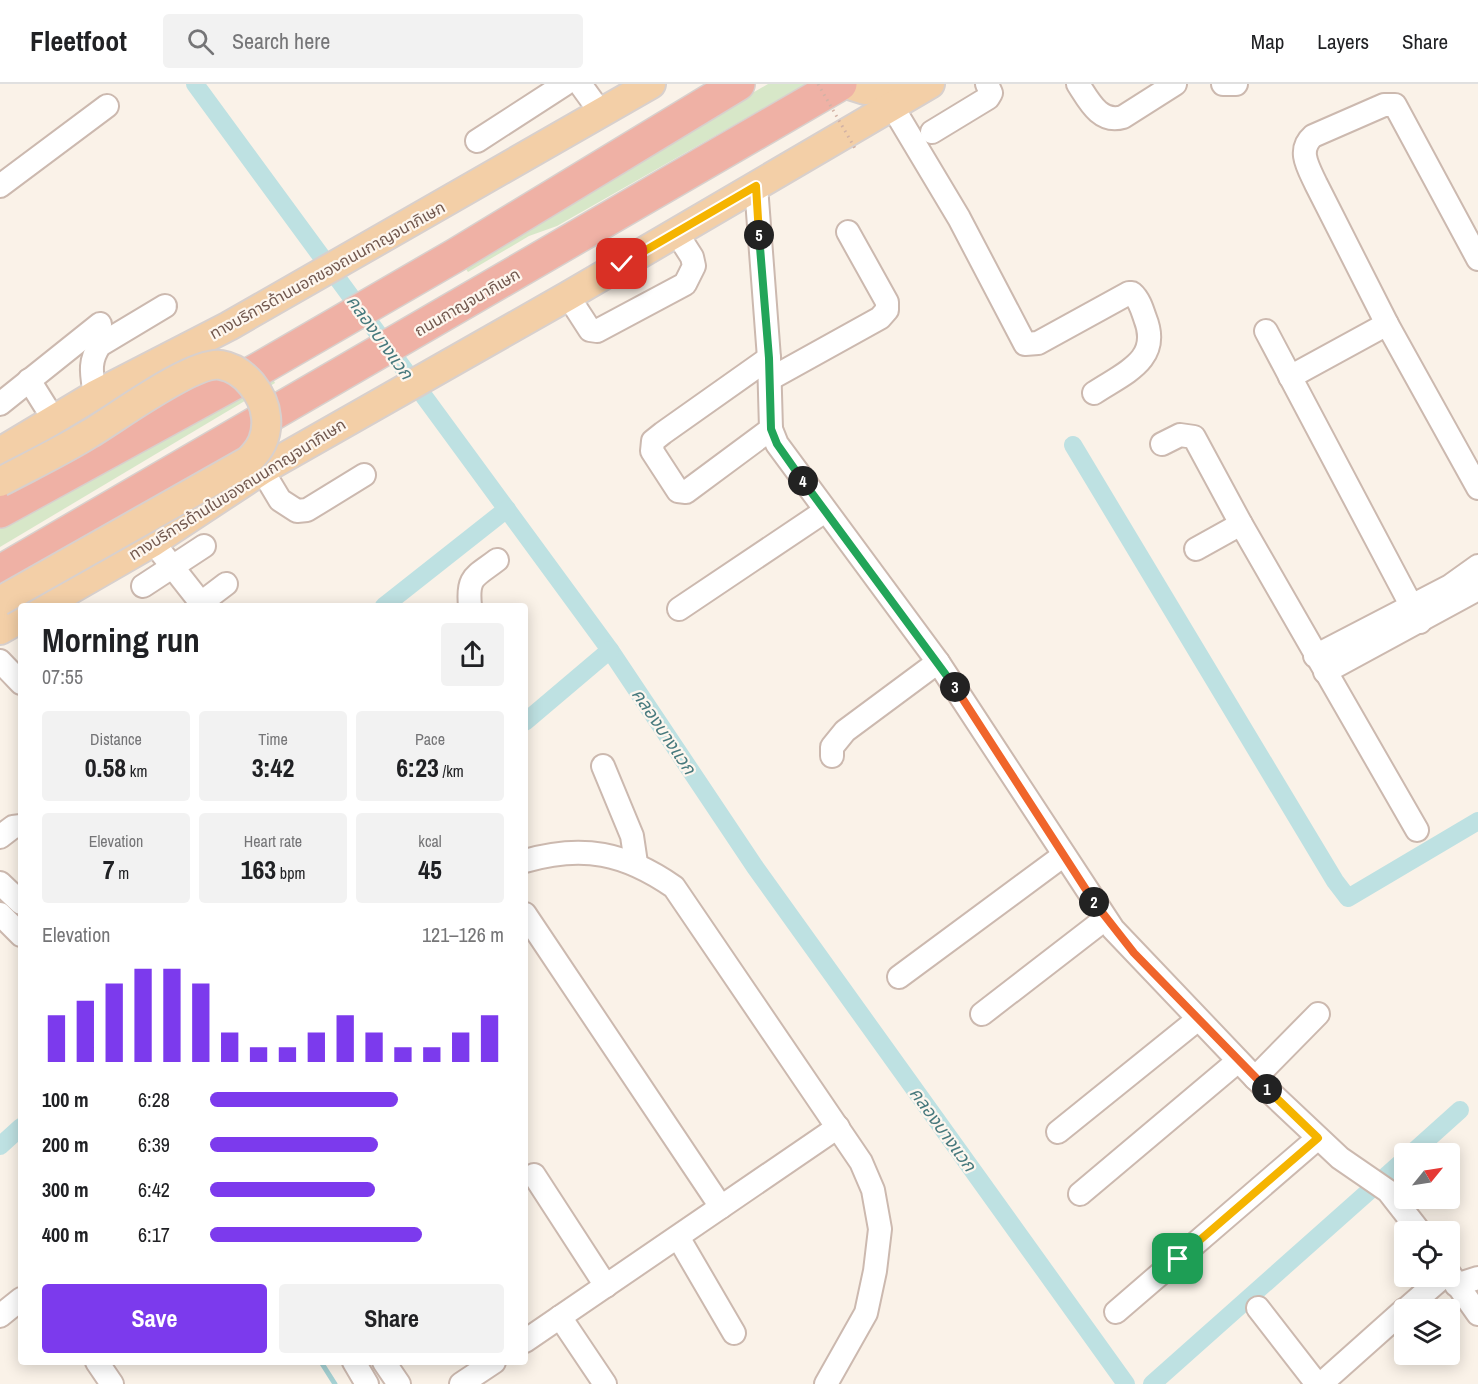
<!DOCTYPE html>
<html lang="en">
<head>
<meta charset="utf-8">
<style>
  :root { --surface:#fff; --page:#f2f2f2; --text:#202124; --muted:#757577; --line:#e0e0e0; --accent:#7c3aed }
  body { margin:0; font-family:"Archivo Narrow","Noto Sans Thai",sans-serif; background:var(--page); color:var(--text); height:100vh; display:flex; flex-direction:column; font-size:22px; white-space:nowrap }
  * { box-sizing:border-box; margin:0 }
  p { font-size:20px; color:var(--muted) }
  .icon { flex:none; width:33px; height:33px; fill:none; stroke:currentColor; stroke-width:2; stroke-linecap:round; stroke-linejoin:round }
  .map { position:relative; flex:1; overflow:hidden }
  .panel { position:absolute; left:18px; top:519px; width:510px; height:762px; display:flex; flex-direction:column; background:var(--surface); border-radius:6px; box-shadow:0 3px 15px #0003 }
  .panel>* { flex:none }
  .needle { width:39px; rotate:60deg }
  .buttons { position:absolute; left:1394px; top:1059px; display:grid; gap:12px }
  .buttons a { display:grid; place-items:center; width:66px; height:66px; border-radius:6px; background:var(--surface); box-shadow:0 3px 15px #0003; font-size:30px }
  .pin { position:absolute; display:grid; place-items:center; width:51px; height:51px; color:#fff; margin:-26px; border-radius:12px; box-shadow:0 3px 9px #0006 }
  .km { position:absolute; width:30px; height:30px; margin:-15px; border-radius:50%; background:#222; color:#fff; font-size:16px; line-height:30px; text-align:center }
  .round { display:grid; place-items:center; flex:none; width:63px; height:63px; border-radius:6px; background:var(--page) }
  .summary { display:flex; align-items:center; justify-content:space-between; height:102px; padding:0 24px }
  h1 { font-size:33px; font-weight:700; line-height:45px }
  .figures { display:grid; grid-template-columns:repeat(3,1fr); gap:9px; height:102px; padding:6px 24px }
  .figures div { display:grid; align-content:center; border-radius:6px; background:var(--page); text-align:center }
  .figures b { font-size:26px; font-weight:700 }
  .figures small { font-size:16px; font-weight:400 }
  .figures p { font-size:16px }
  .chart { height:168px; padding:12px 24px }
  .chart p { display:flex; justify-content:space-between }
  .chart svg { width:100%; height:108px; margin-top:6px; stroke:var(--accent); stroke-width:6 }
  .cta { display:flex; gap:12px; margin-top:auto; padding:12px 24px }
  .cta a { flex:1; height:69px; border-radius:6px; background:var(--accent); color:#fff; font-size:24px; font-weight:700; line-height:69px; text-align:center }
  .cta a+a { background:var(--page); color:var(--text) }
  ul { padding:0 24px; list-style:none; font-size:20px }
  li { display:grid; grid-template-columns:96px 72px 1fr; align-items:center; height:45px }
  li i { height:15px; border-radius:8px; background:var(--accent) }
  header { display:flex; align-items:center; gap:36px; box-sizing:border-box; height:84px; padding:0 30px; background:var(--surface); border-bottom:2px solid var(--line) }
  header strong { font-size:28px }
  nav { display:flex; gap:33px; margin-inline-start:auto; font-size:21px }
  .search { width:420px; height:54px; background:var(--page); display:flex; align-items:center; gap:15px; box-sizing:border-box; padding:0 21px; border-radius:6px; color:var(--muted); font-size:22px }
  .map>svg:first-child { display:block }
  .grass { fill:#d7e7c8 }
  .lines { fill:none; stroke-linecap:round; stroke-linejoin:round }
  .stream { stroke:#a5d1d3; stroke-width:5 }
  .canal { stroke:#bee1e2; stroke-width:18 }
  .minor-casing { stroke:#ccb9af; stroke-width:26 }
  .major-casing { stroke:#d8d0cd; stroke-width:32 }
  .highway-casing { stroke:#d8d0cd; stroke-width:36 }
  .minor { stroke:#fff; stroke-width:22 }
  .major { stroke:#f3cfa7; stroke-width:28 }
  .highway { stroke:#efb1a5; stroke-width:33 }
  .major-bridge-casing { stroke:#d8d0cd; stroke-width:32; stroke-linecap:butt }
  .path-bridge { stroke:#d2b2a5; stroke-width:3; stroke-dasharray:1.5 4.5; stroke-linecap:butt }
  .major-bridge { stroke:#f3cfa7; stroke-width:28 }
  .split-1-casing { stroke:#fff; stroke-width:12 }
  .split-2-casing { stroke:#fff; stroke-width:12 }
  .split-3-casing { stroke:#fff; stroke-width:12 }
  .split-4-casing { stroke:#fff; stroke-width:12 }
  .split-5-casing { stroke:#fff; stroke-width:12 }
  .split-6-casing { stroke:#fff; stroke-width:12 }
  .split-1 { stroke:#f5b400; stroke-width:8 }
  .split-2 { stroke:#f0652b; stroke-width:8 }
  .split-3 { stroke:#f0652b; stroke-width:8 }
  .split-4 { stroke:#22a559; stroke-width:8 }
  .split-5 { stroke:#22a559; stroke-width:8 }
  .split-6 { stroke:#f5b400; stroke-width:8 }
  .labels { text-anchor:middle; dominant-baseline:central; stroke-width:4.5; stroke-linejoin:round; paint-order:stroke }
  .street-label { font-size:16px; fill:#72584e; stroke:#fdf6ee }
  .water-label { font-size:18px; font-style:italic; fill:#47797d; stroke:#fdf6ee }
</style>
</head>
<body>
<header>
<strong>Fleetfoot</strong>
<div class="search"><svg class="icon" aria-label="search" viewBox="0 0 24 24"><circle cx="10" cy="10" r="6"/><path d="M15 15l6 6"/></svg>Search here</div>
<nav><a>Map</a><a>Layers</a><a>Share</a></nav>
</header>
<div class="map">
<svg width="1478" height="1300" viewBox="0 0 1478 1300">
  <rect width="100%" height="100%" fill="#faf2e8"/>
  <g class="grass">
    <polygon points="768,0 806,0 557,142 529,152 468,188 464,182 538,134"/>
    <polygon points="272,293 275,299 0,463 0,443"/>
  </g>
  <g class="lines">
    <polyline class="stream" points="321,1278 335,1300"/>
    <g class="canal">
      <polyline points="195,0 610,566 755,783 1126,1300"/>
      <polyline points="1073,361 1335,797 1348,814 1478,737"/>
      <polyline points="384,522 507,425"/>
      <polyline points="525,638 610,566"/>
      <polyline points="0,1062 21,1043"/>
      <polyline points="1411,1070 1460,1026"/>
      <polyline points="1152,1300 1404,1076"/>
    </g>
    <defs>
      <g id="minor">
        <polyline points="580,0 601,29"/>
        <path d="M1078,0C1089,17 1100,40 1123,33L1175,0"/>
        <polyline points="1223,0 1236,0"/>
        <path d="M892,22L959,134L1025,260L1038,259L1129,209H1132C1139,215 1142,225 1145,234C1162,276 1124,289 1094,309"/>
        <polyline points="932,48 988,14 991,9 987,0"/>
        <polyline points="477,57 565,0"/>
        <polyline points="0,102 107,22"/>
        <polyline points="756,102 769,274 771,345 777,360 938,578 1113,845 1255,994 1340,1074 1388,1107 1420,1148"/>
        <path d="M1478,175L1395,21H1384L1313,52C1297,66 1308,83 1316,100L1387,240L1478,404"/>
        <polyline points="568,212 590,246 597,247 685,200 694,182 692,173 676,148"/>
        <polyline points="1266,247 1420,538"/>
        <polyline points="769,274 663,349 653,357 652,367 678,407 686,408 771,345"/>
        <polyline points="1290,293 1387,240"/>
        <polyline points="770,295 880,234 887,226 887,218 848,148"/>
        <polyline points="29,296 54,336"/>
        <path d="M95,311C92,291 88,278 100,261L165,222"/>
        <polyline points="0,320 100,240"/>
        <polyline points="1162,360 1180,351 1194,353 1241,440 1417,746"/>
        <polyline points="262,386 280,416 297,427 307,426 364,391"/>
        <polyline points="153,458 201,519 226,500"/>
        <polyline points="1196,465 1241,440"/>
        <polyline points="143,502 204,462"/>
        <path d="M470,522C467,492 475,493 497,476"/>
        <polyline points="679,525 825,427"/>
        <polyline points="1315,572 1450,502 1478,482"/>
        <polyline points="0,577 21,599"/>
        <polyline points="1325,588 1478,505"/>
        <polyline points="832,672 832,663 845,647 938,578"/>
        <polyline points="603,682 632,752 636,779"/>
        <polyline points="0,753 13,743 21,742"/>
        <path d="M525,777C583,760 625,769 674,803L861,1078L873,1106L880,1145L875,1187L866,1229L826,1300"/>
        <polyline points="0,799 21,819"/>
        <polyline points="0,830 21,851"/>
        <polyline points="525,830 721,1123"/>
        <polyline points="899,893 1064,771"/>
        <polyline points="982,930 1105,835"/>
        <polyline points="1255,994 1318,930"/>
        <polyline points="1058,1048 1197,936"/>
        <polyline points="534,1091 606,1202"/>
        <polyline points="1080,1110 1238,977"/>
        <polyline points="678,1153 734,1249"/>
        <polyline points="1449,1189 1478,1230"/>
        <polyline points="1456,1201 1478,1194"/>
        <polyline points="1258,1224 1317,1300"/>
        <polyline points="1405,1226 1444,1192"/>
        <polyline points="1116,1228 1318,1054"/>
        <polyline points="0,1232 21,1215"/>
        <polyline points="560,1233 605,1300"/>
        <polyline points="525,1257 838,1043"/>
        <polyline points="97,1278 112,1300"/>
        <polyline points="354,1278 367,1300"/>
        <polyline points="384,1278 399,1300"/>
        <polyline points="461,1300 494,1278"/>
        <polyline points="1321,1300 1404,1226"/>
      </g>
      <g id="major">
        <polyline points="846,0 865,6 891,0"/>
        <polyline points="0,368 95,311 229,242 651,0"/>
        <polyline points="42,522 153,458 262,386 568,212 930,0"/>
        <polyline points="0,546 21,534"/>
      </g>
      <g id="highway">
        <polyline points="0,427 261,284 456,171 738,0"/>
        <polyline points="0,488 840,0"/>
      </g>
    </defs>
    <use href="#minor" class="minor-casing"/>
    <use href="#major" class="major-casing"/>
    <use href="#highway" class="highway-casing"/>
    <use href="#minor" class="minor"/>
    <use href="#major" class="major"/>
    <use href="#highway" class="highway"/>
    <defs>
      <path id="major-bridge" d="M0,398C30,382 60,368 89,350C115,335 194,276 221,281C245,285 264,311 266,333C268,352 261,365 248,377L0,517"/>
    </defs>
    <use href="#major-bridge" class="major-bridge-casing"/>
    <polyline class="path-bridge" points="818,0 856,66"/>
    <use href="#major-bridge" class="major-bridge"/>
  </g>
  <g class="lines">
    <defs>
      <polyline id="split-1" points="1178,1175 1318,1054 1267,1005"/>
      <polyline id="split-2" points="1094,818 1134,869 1267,1005"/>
      <polyline id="split-3" points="955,603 1094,818"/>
      <polyline id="split-4" points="803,397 955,603"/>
      <polyline id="split-5" points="759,151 769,274 771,345 777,360 803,397"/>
      <polyline id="split-6" points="622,180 756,102 759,151"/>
    </defs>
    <use href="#split-1" class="split-1-casing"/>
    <use href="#split-2" class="split-2-casing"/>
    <use href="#split-3" class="split-3-casing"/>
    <use href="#split-4" class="split-4-casing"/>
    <use href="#split-5" class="split-5-casing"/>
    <use href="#split-6" class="split-6-casing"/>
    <use href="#split-1" class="split-1"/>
    <use href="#split-2" class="split-2"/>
    <use href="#split-3" class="split-3"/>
    <use href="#split-4" class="split-4"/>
    <use href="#split-5" class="split-5"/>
    <use href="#split-6" class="split-6"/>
  </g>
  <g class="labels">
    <g class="street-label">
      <text transform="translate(327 186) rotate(-29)">ทางบริการด้านนอกของถนนกาญจนาภิเษก</text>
      <text transform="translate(467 218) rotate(-30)">ถนนกาญจนาภิเษก</text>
      <text transform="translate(237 405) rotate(-32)">ทางบริการด้านในของถนนกาญจนาภิเษก</text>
    </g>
    <g class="water-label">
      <text transform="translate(380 253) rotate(54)">คลองบางแวก</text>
      <text transform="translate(664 647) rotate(56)">คลองบางแวก</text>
      <text transform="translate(943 1045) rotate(54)">คลองบางแวก</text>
    </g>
  </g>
</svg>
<div class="buttons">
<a><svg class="needle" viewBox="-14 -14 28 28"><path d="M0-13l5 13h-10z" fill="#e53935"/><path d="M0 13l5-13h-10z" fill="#757577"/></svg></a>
<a><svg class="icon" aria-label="locate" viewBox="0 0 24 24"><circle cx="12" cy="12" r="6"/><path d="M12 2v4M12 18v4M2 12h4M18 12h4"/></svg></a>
<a><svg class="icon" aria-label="layers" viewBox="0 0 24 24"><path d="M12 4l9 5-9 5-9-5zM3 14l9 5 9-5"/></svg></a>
</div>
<div class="pin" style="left:1178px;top:1175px;background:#1e9e55"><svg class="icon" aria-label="arrive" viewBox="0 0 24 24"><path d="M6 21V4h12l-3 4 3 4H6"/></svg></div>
<div class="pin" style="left:622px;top:180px;background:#d93025"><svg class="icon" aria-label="check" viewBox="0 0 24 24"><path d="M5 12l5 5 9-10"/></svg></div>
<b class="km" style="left:1267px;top:1005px">1</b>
<b class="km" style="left:1094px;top:818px">2</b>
<b class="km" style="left:955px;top:603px">3</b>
<b class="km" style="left:803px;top:397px">4</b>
<b class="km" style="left:759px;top:151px">5</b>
<section class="panel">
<div class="summary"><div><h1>Morning run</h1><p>07:55</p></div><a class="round"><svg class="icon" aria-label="share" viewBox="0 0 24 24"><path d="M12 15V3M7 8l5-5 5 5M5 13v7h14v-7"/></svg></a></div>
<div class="figures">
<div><p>Distance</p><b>0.58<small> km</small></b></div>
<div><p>Time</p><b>3:42</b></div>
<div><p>Pace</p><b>6:23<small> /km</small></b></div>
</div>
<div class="figures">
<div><p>Elevation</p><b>7<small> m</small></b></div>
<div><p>Heart rate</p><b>163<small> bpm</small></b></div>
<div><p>kcal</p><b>45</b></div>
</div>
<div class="chart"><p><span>Elevation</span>121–126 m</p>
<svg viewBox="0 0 160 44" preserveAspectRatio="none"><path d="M5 44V25M15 44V19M25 44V12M35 44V6M45 44V6M55 44V12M65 44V32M75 44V38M85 44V38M95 44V32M105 44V25M115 44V32M125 44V38M135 44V38M145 44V32M155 44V25"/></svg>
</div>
<ul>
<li><b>100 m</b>6:28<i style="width:64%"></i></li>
<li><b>200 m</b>6:39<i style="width:57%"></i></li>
<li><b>300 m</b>6:42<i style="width:56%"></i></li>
<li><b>400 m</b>6:17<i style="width:72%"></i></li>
</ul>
<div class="cta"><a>Save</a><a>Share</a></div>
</section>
</div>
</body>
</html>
